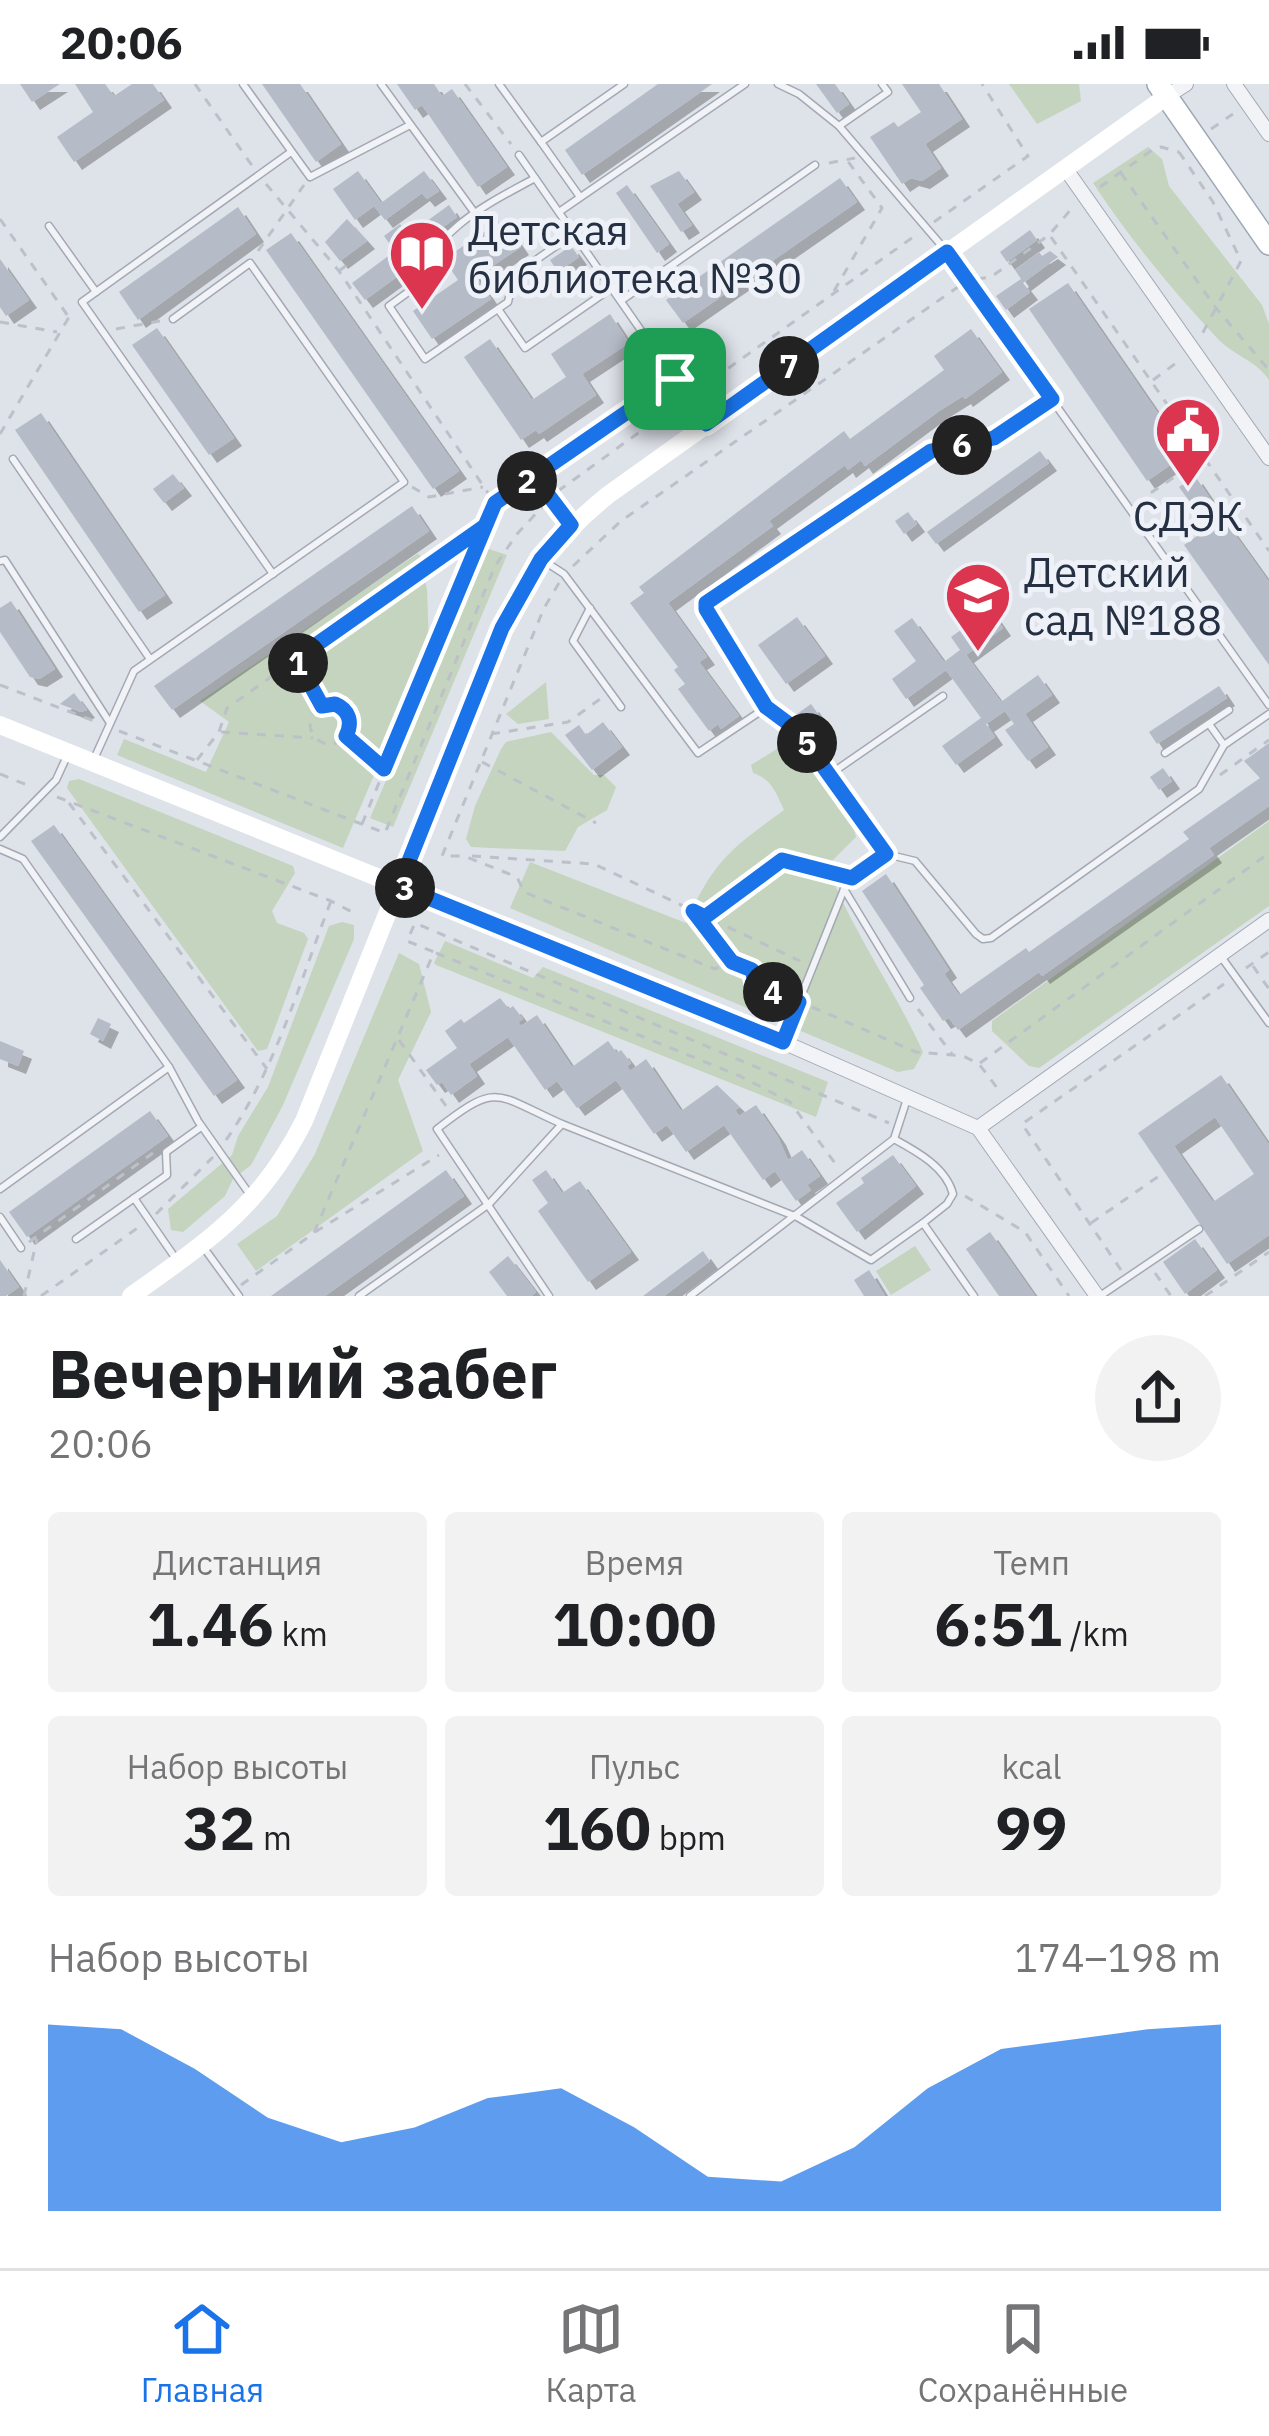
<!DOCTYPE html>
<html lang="ru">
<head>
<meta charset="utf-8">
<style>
  :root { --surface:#fff; --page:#f2f2f2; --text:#202124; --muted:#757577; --line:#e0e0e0; --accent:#1a73e8 }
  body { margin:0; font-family:"IBM Plex Sans",sans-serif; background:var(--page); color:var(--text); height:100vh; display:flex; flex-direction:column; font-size:45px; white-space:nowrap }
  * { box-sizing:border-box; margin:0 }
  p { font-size:39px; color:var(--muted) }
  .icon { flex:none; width:66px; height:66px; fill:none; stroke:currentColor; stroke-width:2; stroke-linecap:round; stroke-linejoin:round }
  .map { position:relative; height:1212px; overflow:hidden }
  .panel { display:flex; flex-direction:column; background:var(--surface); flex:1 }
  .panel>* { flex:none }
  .pin { position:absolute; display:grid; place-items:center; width:102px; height:102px; color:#fff; margin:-51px; border-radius:24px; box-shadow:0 6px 18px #0006 }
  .km { position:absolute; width:60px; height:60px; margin:-30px; border-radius:50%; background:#222; color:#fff; font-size:33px; line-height:60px; text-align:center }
  .round { display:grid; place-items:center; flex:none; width:126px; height:126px; border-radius:63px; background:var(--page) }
  .head { display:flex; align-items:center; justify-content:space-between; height:204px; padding:0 48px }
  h1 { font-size:66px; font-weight:700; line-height:90px }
  .stats { display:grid; grid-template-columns:repeat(3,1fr); gap:18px; height:204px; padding:12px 48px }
  .stats div { display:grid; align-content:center; border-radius:12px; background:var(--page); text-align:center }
  .stats b { font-size:60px; font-weight:700 }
  .stats small { font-size:33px; font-weight:400 }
  .stats p { font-size:33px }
  .chart { height:336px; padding:24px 48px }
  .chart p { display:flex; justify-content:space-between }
  .chart svg { width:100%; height:216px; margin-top:12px; fill:var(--accent); opacity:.7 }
  .status { display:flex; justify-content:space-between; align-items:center; height:84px; padding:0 60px; background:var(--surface); direction:ltr }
  .status svg { height:33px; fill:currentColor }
  .tab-bar { display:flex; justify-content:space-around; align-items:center; height:168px; border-top:3px solid var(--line); background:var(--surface); font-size:33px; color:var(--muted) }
  .tab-bar a { display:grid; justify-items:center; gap:6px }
  .tab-bar .on { color:var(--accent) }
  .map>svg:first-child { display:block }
  .green { fill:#c4d4be }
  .building { fill:#b5bbc7; fill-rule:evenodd; filter:url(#shadow) }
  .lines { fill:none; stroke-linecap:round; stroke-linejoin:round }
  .lane-casing { stroke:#a3a9b4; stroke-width:9 }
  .street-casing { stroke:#a3a9b4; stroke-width:16 }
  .primary-casing { stroke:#9ca7b6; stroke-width:24 }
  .path { stroke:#bcc0c8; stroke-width:3; stroke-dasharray:9 9; stroke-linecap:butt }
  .lane { stroke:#f1f3f7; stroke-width:6 }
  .street { stroke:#f1f3f7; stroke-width:14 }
  .secondary { stroke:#fff; stroke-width:18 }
  .primary { stroke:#fff; stroke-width:21 }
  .route-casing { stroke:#fff; stroke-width:24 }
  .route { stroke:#1a73e8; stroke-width:15 }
  .labels { text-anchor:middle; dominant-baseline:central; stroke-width:10; stroke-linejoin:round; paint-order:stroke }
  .poi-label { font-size:42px; fill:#253042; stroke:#eef1f7; text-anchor:start }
</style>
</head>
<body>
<div class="status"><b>20:06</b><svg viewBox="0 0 49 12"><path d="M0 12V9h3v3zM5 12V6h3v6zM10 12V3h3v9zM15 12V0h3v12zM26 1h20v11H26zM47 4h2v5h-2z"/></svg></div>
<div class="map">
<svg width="1269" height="1212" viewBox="0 0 1269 1212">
  <defs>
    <filter id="shadow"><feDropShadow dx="8" dy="8" stdDeviation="0" flood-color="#0004"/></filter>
  </defs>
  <rect width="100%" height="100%" fill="#dee2e9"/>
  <g class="green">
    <polygon points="1009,0 1079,0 1081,17 1037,40"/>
    <path d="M1148,63L1162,75L1169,102L1262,221L1269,240V296C1257,277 1233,271 1218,255C1172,206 1130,155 1093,99Z"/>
    <polygon points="486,464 507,471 393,743 370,734"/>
    <polygon points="417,470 420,471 427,506 429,562 343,764 117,671 124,655 206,688 229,638 200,617"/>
    <polygon points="546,598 549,635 518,640 506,630"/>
    <polygon points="551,648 594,691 604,691 616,703 607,726 578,743 565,767 471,763 466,755 475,722 501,665 506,658"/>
    <path d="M785,660L805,664L849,727L856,753L827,782C852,847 894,904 923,968L914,985L898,988L510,824L530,778L686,839C714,776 730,766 784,726C776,709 772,695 753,689L751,681Z"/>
    <polygon points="79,695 293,782 295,789 272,827 277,839 304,849 308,855 267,965 258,967 67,704 69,697"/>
    <polygon points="1269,737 1269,822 1039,984 1029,982 992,947 992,937"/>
    <polygon points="342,838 354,841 354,855 283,1021 251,1081 233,1095 225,1112 183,1148 171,1146 168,1125 232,1071 238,1052 268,1003 329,842"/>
    <polygon points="445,857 533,894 543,883 828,998 816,1033 436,881 434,879"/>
    <polygon points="399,869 419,880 431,928 398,996 423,1067 256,1187 237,1160 277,1132 315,1070"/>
    <polygon points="915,1162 931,1186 891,1211 876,1187"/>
  </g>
  <g class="building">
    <polygon points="20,0 60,0 32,18"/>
    <polygon points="75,0 105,0 114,12 132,0 153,0 164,16 74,78 57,53 93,28"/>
    <polygon points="262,0 300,0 341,60 316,78"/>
    <polygon points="397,0 434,0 442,12 452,5 507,83 478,103 422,21 415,26"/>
    <polygon points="658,0 712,0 582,91 565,66"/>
    <polygon points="816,0 835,0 849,20 837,29"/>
    <polygon points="902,0 939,0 962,35 925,60 941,84 922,97 911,94 902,100 870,53 894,38 898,43 921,28"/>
    <polygon points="358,87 381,119 424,87 439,107 427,115 422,109 385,136 374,122 355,136 333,105"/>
    <polygon points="679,87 694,108 677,120 692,141 681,148 650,102"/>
    <polygon points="840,94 857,118 683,239 666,216"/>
    <polygon points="627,101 669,160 657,169 616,109"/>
    <polygon points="449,121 457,133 417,162 424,173 365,216 352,199 395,167 384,152 400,140 408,151"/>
    <polygon points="238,123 256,150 138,236 119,208"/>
    <polygon points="347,135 367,157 340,177 325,158"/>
    <polygon points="502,136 521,163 476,193 491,215 432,255 413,227 458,196 444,175"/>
    <polygon points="1030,146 1037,156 1007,178 1000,168"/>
    <polygon points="291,149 459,387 433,405 266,166"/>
    <polygon points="571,162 579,173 558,188 550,176"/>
    <polygon points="1050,167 1058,173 1023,199 1030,208 1006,226 996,212 1021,195 1015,186 1039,168 1042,172"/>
    <polygon points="0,175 29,216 6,232 0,223"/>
    <polygon points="1068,199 1186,370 1147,397 1029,225"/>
    <polygon points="610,230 629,259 582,290 596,311 539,350 536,346 521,356 464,273 490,255 532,316 566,293 551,270"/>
    <polygon points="157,244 234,354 209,371 132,261"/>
    <polygon points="971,245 1002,288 965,315 963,312 939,327 865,382 861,376 848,386 845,381 769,437 773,442 668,519 707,573 699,578 739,632 721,645 718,640 709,647 678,605 685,600 674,586 678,583 630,519 644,509 639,503 844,347 850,355 944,286 934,272"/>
    <polygon points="41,329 165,511 139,528 15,346"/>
    <polygon points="1040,367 1049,379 936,460 927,448"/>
    <polygon points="173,390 184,404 164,419 153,405"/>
    <polygon points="1195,392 1219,428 1204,438 1179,403"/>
    <polygon points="412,422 429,447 172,626 154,602"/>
    <polygon points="908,428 917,440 904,450 895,437"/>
    <polygon points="1223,434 1269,498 1269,581 1184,461"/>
    <polygon points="11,517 55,585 39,595 30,593 0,548 0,524"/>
    <polygon points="990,525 1003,544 966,571 1001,618 1038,591 1052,611 1025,630 1048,663 1028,677 1005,646 1014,640 1005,627 986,640 995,653 956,681 942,662 981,634 946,586 906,615 892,595 916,577 894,547 912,534 944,578 960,566 951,553"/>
    <polygon points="797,533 825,572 786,600 758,561"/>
    <polygon points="1219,602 1227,614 1157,660 1149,648"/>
    <polygon points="74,609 87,626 81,628 60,620"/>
    <polygon points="811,620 821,634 807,644 797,630"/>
    <polygon points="603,638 622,663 592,686 565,651 579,641 586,651"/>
    <polygon points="1269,659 1269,722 1209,764 1214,771 1042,892 1039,888 958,946 949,934 943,937 920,904 924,901 862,807 886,790 949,886 944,890 959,911 1026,864 1029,868 1189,755 1183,748 1260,694 1244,677"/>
    <polygon points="1163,684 1172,697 1159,706 1150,693"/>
    <polygon points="54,741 237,996 214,1012 31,757"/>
    <polygon points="500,914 509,925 513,922 523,935 518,938 521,942 537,931 572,983 608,957 617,969 621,966 631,979 627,982 630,987 646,975 681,1027 717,1001 740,1023 735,1026 739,1032 756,1021 778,1053 788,1076 802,1066 820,1092 807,1101 811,1106 796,1117 775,1087 763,1096 724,1041 686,1068 667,1041 654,1050 616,996 577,1024 557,997 545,1006 508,953 469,980 477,992 451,1011 442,998 437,1001 426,986 457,964 445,947 461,935 464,939"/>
    <polygon points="98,934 111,940 103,957 90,950"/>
    <polygon points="0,957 24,967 18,982 0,975"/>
    <path d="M1221,991L1269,1061V1151L1227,1180L1138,1049ZM1215,1033L1254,1090L1213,1118L1174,1062Z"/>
    <polygon points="150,1027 168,1052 27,1153 9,1128"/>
    <polygon points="893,1071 916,1102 857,1148 836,1119 864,1099 861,1094"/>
    <polygon points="446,1086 464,1112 325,1212 271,1212"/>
    <polygon points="546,1086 562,1109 580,1097 631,1168 588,1198 538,1127 548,1119 532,1096"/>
    <polygon points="990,1148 1035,1212 999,1212 966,1165"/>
    <polygon points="1195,1155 1217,1186 1185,1210 1163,1178"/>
    <polygon points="703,1167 710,1177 664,1212 643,1212"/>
    <polygon points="508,1172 536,1208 532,1212 507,1212 489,1188"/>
    <polygon points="0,1176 19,1203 6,1212 0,1212"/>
    <polygon points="869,1186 885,1212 864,1212 854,1196"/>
  </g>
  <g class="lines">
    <defs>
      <g id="lane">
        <polyline points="243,0 310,93 410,41"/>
        <polyline points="381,0 474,128"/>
        <polyline points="499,0 541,58"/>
        <polyline points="778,0 799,10 839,42"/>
        <polyline points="882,0 888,8 839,42 947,168 1269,621"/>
        <polyline points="519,71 704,337"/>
        <path d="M535,94C492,118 432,145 422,198L389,222L425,275L508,218L514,191L575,149"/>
        <polyline points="580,113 541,58 624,0"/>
        <polyline points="559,128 745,0"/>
        <polyline points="49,142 96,208"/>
        <polyline points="622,216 815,81"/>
        <polyline points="498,225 525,264 613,203"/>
        <polyline points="13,375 150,575"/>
        <polyline points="534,392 569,438"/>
        <polyline points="495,419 675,295"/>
        <polyline points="0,477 5,476 110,639"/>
        <polyline points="544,477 564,490 698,669 767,623 706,525 706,519 931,366 994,354 1052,315"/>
        <polyline points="273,490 82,218 291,68"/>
        <polyline points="590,524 573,557 621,623"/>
        <polyline points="767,623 797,646 886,770"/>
        <polyline points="1209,640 1224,661"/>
        <polyline points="1165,669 1229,626"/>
        <polyline points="94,675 134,587 404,398 250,179 173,235"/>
        <polyline points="829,691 943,612"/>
        <polyline points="0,753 56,696 67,672"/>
        <polyline points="0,765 23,775 169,983 198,1037 248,1108"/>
        <polyline points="844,805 910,914"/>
        <polyline points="1222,874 1269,939"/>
        <polyline points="784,955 844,805 886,770 915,777 976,850 983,855 991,854 1199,705 1224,661 1269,630"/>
        <path d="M894,1055C916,1067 946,1083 953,1110L947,1120L923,1139L974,1212"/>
        <polyline points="0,1105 169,983"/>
        <polyline points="134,1114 176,1175"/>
        <polyline points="0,1133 21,1164"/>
        <polyline points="76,1155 167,1091 166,1068 201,1043"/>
        <polyline points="204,1164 239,1212"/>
        <polyline points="359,1212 489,1120 562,1040 797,1133 871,1176 923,1139"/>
        <path d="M549,1212L437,1045C499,997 494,1010 562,1040"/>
        <polyline points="690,1212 894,1055 908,1012"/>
        <polyline points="1100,1212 1199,1145"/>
      </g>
      <g id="street">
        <polyline points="1234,0 1269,50"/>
        <polyline points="1167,12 1186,0"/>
        <polyline points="1065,84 1269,374"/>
        <polyline points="399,802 783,958 978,1044 1097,1212"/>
        <polyline points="978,1044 1269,836"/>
      </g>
      <polyline id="primary" points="1158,0 1269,160"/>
    </defs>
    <use href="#lane" class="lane-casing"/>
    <use href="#street" class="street-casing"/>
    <use href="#primary" class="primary-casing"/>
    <g class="path">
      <polyline points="195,0 253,83"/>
      <polyline points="465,0 511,60"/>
      <polyline points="1211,45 1233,30"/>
      <polyline points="1179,68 1213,118 1241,177 1201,252"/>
      <polyline points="829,79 855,74"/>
      <polyline points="1121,89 1216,224 1269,286"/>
      <polyline points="266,100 339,187 488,409"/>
      <polyline points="1100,103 1152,66 1161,63 1179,68"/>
      <polyline points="0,135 68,232"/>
      <polyline points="934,138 1028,72 982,0"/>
      <polyline points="1051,153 1269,467"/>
      <polyline points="258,167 304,101"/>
      <polyline points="339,187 352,177"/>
      <polyline points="977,195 991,193 1049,151 1073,123"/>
      <polyline points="834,207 882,124 847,76"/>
      <polyline points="0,238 57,248"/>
      <polyline points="116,245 160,237"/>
      <polyline points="1153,296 1179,277"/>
      <polyline points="699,305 916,151"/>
      <polyline points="0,350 72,228"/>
      <polyline points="412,403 429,413 483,403"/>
      <polyline points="558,407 677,321"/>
      <polyline points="1136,419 1202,374"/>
      <polyline points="573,482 621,437 958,203"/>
      <polyline points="559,499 544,524 442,772 464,772 517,793 524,808 715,885 732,878 752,886 756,901 786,913"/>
      <polyline points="297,576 321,620"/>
      <polyline points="0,601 94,637"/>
      <circle cx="330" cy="640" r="20"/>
      <polyline points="119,647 385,749 495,482 517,450 543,422"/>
      <polyline points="221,648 313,654"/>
      <polyline points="491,650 568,638 603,613"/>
      <polyline points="346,652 383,684"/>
      <polyline points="197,676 219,648 227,624 485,442 491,427"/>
      <polyline points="482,678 596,739"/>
      <polyline points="0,690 32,703"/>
      <polyline points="1220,691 1269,656"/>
      <polyline points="57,713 331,817 356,830"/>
      <polyline points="69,719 267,985"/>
      <polyline points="362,740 484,444"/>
      <polyline points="472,772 594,780 800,877"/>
      <polyline points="694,828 732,878"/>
      <polyline points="707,832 782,776 839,791"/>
      <polyline points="436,869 740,992 790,1018 837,1082"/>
      <polyline points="1253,882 1269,905"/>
      <polyline points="1246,884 1269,868"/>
      <polyline points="812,923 916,968 963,972 979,980 998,1005"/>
      <polyline points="918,925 952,970"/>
      <polyline points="399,956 446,1022"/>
      <polyline points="980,979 1269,769"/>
      <path d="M226,1056C276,985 300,897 331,817"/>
      <polyline points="965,1112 1025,1148 1069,1212"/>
      <polyline points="156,1130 213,1073"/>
      <polyline points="1091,1139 1159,1092"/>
      <polyline points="315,1148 439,1071"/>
      <polyline points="29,1158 153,1069"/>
      <polyline points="1121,1186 1022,1040 1224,900"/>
      <polyline points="1155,1189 1171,1212"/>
      <polyline points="241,1201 314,1149 434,868 407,857 415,839 889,1039"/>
      <polyline points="24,1212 37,1155"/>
      <polyline points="41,1212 139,1143"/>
      <polyline points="1205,1212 1269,1168"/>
    </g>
    <use href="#lane" class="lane"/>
    <use href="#street" class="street"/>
    <g class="secondary">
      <polyline points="0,641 399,802"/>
      <path d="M131,1212C208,1157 260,1124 304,1037L502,544C528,489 561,449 608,411L1167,12"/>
    </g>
    <use href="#primary" class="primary"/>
  </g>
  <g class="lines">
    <defs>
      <path id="route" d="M675,295L495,419L485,442L296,575L322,622L335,620C349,626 353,638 346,652L384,685L495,419L534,392L571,441L541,475L502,544L399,802L783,958L799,918L756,901L752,886L732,878L693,827L705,833L782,776L852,794L886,770L797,646L766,623L706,525V519L931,367L994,354L1052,315L947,168L706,340L675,295"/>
    </defs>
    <use href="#route" class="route-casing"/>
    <use href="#route" class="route"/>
  </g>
  <defs>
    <symbol id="library-pin" viewBox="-11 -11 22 30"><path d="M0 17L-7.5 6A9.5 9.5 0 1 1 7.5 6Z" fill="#dc3550" stroke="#eef1f7"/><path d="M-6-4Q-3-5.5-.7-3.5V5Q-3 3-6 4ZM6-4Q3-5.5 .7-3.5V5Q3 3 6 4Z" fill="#fff"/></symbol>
    <symbol id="civic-pin" viewBox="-11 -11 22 30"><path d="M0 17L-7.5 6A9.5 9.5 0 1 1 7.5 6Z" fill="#dc3550" stroke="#eef1f7"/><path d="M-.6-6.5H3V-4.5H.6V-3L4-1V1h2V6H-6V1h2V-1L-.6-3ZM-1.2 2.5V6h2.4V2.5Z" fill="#fff"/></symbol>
    <symbol id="school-pin" viewBox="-11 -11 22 30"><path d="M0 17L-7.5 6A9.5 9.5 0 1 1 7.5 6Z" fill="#dc3550" stroke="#eef1f7"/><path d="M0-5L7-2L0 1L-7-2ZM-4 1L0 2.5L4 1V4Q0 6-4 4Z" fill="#fff"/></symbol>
  </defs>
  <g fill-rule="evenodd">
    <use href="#library-pin" x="384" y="131" width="76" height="104"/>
    <use href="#civic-pin" x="1150" y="308" width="76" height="104"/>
    <use href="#school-pin" x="940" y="473" width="76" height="104"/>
  </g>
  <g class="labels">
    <g class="poi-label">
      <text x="468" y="145">Детская<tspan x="468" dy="48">библиотека №30</tspan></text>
      <text x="1188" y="431" text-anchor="middle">СДЭК</text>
      <text x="1024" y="487">Детский<tspan x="1024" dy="48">сад №188</tspan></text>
    </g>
  </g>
</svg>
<div class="pin" style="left:675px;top:295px;background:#1e9e55"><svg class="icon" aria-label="arrive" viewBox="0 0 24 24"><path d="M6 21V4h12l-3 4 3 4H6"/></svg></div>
<b class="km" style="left:298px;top:579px">1</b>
<b class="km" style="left:527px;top:397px">2</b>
<b class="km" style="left:405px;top:804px">3</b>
<b class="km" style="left:773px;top:908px">4</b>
<b class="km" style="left:807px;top:659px">5</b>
<b class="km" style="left:962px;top:361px">6</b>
<b class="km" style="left:789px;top:282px">7</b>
</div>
<section class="panel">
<div class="head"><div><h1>Вечерний забег</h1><p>20:06</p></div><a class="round"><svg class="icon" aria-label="share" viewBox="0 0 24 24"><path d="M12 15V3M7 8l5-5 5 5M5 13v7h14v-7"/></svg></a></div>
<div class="stats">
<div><p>Дистанция</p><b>1.46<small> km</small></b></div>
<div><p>Время</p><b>10:00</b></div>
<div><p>Темп</p><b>6:51<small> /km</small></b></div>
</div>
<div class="stats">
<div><p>Набор высоты</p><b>32<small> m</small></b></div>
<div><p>Пульс</p><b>160<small> bpm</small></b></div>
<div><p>kcal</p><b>99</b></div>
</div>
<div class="chart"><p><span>Набор высоты</span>174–198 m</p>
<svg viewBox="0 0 160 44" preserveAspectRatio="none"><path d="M0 44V6L10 7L20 15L30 25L40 30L50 27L60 21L70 19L80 27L90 37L100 38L110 31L120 19L130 11L140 9L150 7L160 6V44z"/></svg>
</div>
</section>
<nav class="tab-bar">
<a class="on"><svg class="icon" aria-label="home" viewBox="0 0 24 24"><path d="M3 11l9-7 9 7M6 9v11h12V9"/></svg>Главная</a>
<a><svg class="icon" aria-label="map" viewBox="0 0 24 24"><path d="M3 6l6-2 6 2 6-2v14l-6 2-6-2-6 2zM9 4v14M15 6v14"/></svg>Карта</a>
<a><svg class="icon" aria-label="saved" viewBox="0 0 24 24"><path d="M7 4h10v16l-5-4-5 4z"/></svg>Сохранённые</a>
</nav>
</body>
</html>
